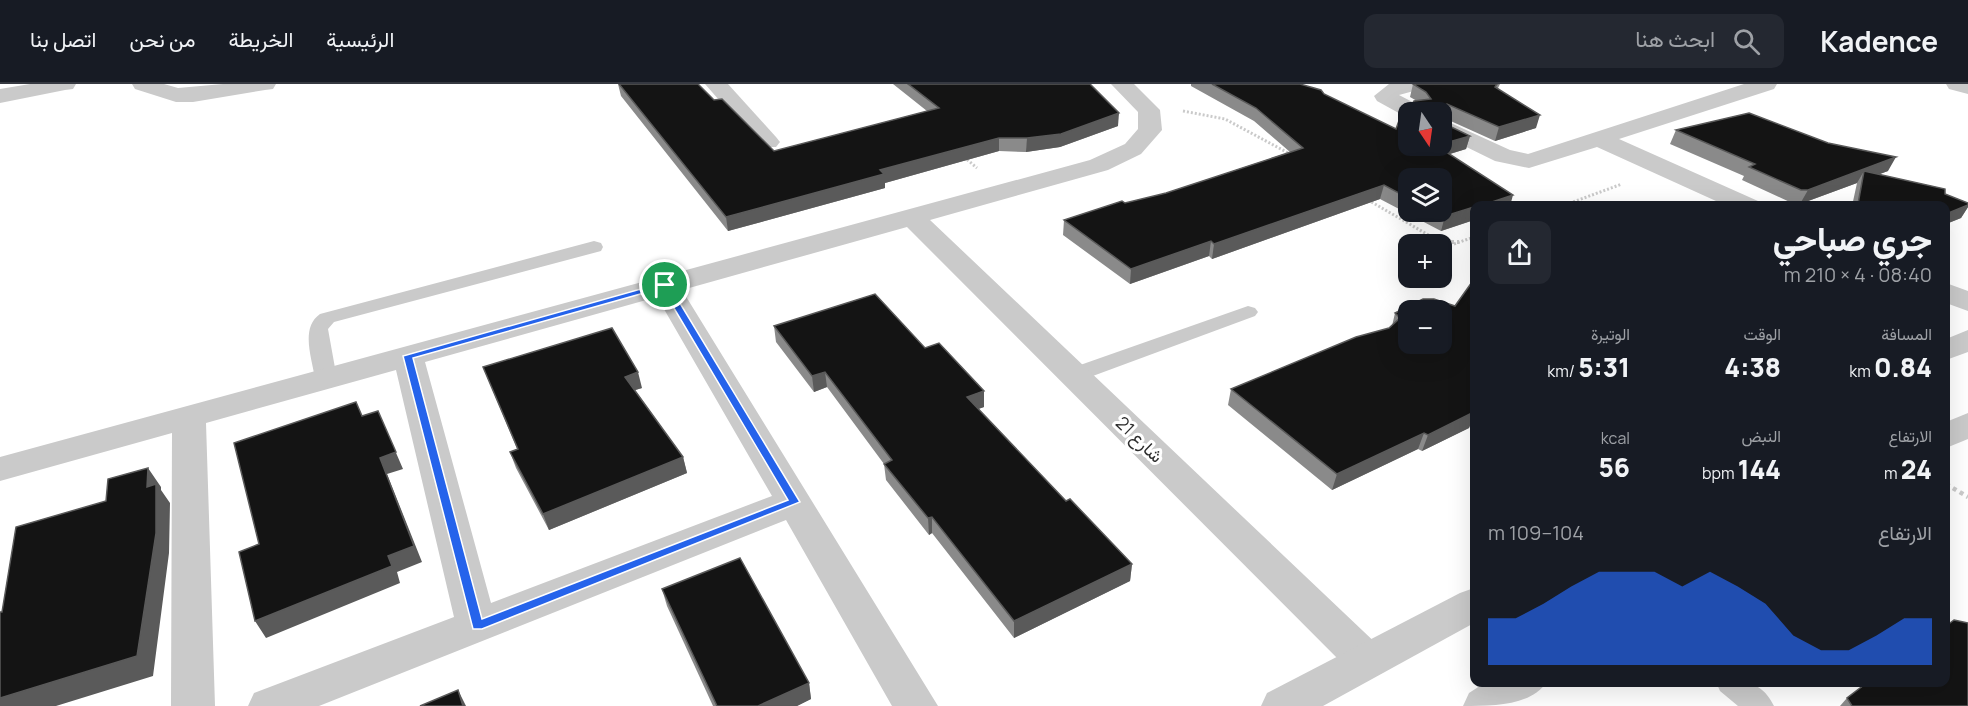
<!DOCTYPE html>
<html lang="ar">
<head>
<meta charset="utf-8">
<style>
  :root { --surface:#171b24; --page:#242831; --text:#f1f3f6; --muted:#9ea1a6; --line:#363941; --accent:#2563eb }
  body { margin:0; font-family:Manrope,Vazirmatn,sans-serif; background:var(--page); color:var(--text); direction:rtl; height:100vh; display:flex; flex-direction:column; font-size:22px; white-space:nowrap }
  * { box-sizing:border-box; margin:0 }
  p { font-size:20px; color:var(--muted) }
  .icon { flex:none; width:33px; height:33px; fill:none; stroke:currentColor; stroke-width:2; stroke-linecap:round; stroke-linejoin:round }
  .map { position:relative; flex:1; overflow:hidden; direction:ltr }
  .sheet { position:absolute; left:1470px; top:117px; width:480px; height:486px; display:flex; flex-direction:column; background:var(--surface); border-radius:12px; box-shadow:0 6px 24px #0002; direction:rtl }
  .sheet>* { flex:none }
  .needle { width:39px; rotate:167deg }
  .tools { position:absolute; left:1398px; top:18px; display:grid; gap:12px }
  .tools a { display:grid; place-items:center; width:54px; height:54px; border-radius:12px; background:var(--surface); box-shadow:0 6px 24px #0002; font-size:30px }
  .pin { position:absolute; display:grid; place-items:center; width:51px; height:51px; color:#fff; margin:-26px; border:3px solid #fff; border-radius:50%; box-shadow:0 2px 6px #0007 }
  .round { display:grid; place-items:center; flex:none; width:63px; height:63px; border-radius:12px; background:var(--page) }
  .headline { display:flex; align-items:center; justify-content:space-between; height:102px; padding:0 18px }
  h1 { font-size:33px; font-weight:800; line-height:45px }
  .figures { display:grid; grid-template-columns:repeat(3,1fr); gap:9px; height:102px; padding:6px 18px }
  .figures div { display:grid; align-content:center }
  .figures b { font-size:26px; font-weight:800 }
  .figures small { font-size:16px; font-weight:400 }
  .figures p { font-size:16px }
  .chart { height:168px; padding:12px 18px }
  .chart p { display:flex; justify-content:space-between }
  .chart svg { width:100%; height:108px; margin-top:6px; fill:var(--accent); opacity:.7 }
  header { display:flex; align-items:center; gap:36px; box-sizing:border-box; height:84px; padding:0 30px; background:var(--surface); border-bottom:2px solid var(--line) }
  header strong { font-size:28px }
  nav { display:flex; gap:33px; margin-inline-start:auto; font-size:21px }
  .search { width:420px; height:54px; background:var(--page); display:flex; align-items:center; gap:15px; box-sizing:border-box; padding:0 21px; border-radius:12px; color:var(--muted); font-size:22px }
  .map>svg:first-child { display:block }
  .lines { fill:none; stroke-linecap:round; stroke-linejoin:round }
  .path-far2 { stroke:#cacaca; stroke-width:3; stroke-dasharray:2 2; stroke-linecap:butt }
  .path-far1 { stroke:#cacaca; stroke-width:4; stroke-dasharray:3 3; stroke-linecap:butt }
  .path { stroke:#cacaca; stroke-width:4.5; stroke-dasharray:4 4; stroke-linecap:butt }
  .service { fill:#cacaca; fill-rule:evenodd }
  .minor { fill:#cacaca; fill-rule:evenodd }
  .tertiary { fill:#cacaca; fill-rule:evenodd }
  .wall { fill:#8a8a8a; fill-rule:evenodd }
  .shaded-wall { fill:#5a5a5a }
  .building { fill:#141414; stroke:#5a5a5a; stroke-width:1.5; fill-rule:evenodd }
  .route { fill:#2563eb; stroke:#fff; stroke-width:1.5; fill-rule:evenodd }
  .labels { text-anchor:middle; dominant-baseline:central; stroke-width:6; stroke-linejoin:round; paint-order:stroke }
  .street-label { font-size:18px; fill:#2d2d2d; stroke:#fff }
</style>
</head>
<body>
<header>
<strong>Kadence</strong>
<div class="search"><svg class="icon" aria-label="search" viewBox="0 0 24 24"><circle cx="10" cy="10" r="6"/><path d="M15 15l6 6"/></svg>ابحث هنا</div>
<nav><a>الرئيسية</a><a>الخريطة</a><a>من نحن</a><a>اتصل بنا</a></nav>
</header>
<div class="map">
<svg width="1968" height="622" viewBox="0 0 1968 622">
  <rect width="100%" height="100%" fill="#fff"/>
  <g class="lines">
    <g class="path-far2">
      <polyline points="1183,27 1225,35 1292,71"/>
      <polyline points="964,73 977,84"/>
      <polyline points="1368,116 1437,156 1451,160"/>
      <polyline points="1562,122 1622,100"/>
      <polyline points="1454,160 1474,153"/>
    </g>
    <polyline class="path-far1" points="1445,158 1459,158"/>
    <polyline class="path" points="1946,400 1968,413"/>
    <g class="service">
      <path d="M594,157L601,159L603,163L601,167L334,238L328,245L337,295L334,300H318L315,295C312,274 300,244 320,230Z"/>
      <polygon points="1248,222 1255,224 1258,228 1255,232 1082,296 1066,296 1063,291 1066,286"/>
      <path d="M1716,598C1743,598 1761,595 1774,622H1738L1720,607Z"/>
    </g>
    <g class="minor">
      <polygon points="30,0 76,0 73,5 65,6 0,19 0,5"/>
      <polygon points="132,0 164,0 178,4 223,0 276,0 273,5 265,6 193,18 176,18 135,5"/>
      <polygon points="705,0 728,0 776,53 780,58 776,63 760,63"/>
      <path d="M1111,0H1134L1160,26L1162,46L1141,70L1108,86L930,136L1382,565L1388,577L1382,589L1367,595L1352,589L907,143L682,206L938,622H892L786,436L319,622H248L254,609L454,533L396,286L206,339L215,622H171L172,349L0,397V373L1090,76L1125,60L1138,45V28ZM657,213L772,412L491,519L425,278Z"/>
      <polygon points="1389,0 1424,0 1421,5 1399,11 1422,23 1425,28 1408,28 1408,33 1406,33 1377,17 1374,12"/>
      <polygon points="1744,0 1777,0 1774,5 1619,55 1758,117 1762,122 1727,122 1597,63 1529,84 1495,77 1442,51 1442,35 1510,66 1528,70"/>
      <polygon points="1946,199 1968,207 1968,227 1946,219"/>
    </g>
    <g class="tertiary">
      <polygon points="1946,0 1968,0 1968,10 1949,5"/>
      <polygon points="1968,246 1968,268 1946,276 1946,255"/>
      <polygon points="1968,329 1968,355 1946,364 1946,338"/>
      <polygon points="1474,504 1474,539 1323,622 1261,622 1267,609 1460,509"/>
      <path d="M1486,598H1547C1530,622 1494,622 1463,622L1469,609Z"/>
    </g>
  </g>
  <g class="wall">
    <polygon points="618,0 774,67 927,27 893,0 1090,0 1118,42 1060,63 1026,68 999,67 885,99 885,104 728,147 621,12"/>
    <path d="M1191,0H1300L1324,10L1396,45L1411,22L1417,17L1410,13L1413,0H1500L1498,4L1536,44L1495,57L1444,34L1445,40L1470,52L1466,65L1450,70L1474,122V136L1441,147L1380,115L1212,175L1209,172L1130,200L1063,151L1064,136L1166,109L1290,68L1254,37L1191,2ZM1408,94L1442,128H1408Z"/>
    <polygon points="1676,46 1888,87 1879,90 1945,110 1968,119 1968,123 1961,134 1946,140 1946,122 1852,122 1857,99 1800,120 1794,120 1742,96 1744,92 1670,60"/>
    <polygon points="1474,198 1474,336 1472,337 1469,344 1422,367 1418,365 1332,406 1228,321 1231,305 1389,244 1392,242 1395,229 1455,222"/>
    <polygon points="774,242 925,264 984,323 978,325 1066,417 1132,480 1130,497 1014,554 932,449 929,451 886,396 884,380 827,303 814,308 776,258"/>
    <polygon points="483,283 642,304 635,306 683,373 687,389 549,446 516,384 510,368 517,365"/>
    <polygon points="662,505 809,599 811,615 797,622 713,622 667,522"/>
    <polygon points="1847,614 1968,622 1840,622"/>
  </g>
  <g class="shaded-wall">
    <polygon points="1119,29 1118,42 1060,63 1026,68 1027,54"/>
    <polygon points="1540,31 1536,44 1495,57 1499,43"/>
    <polygon points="1470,52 1466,65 1433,75 1436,62 1442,62 1442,60"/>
    <polygon points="999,54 999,67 885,99 885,104 728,147 726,133 880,86"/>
    <polygon points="1896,73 1888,87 1862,97 1864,87 1857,99 1800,120 1808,106"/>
    <polygon points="1384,101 1380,115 1212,175 1214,160"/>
    <polygon points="1513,111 1510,122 1480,122"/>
    <polygon points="1968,121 1968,123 1961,134 1946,140 1946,130"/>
    <polygon points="1474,123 1474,136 1441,147 1445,132"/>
    <polygon points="1211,157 1209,172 1130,200 1131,185"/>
    <polygon points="638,288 642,304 629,308 625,293"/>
    <polygon points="825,288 827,303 814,308 812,292"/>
    <polygon points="984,307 984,323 967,329 967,313"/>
    <polygon points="1474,323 1474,336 1472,337 1469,344 1422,367 1428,351"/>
    <polygon points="378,327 403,385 387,390 422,478 397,488 400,499 266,554 255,537 388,472 380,374"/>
    <polygon points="1424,349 1418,365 1332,406 1337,390"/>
    <polygon points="683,373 687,389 549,446 543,430"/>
    <polygon points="148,384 161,403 161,406 170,419 169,469 153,592 56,622 0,622 0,614 147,403"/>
    <polygon points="932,433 932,449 929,451 928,434"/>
    <polygon points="1132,480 1130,497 1014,554 1014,537"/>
    <polygon points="809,599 811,615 797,622 758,622"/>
    <polygon points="458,606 466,622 463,622"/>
  </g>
  <g class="building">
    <polygon points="619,0 698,0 714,16 722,15 774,67 939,24 908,0 1090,0 1119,29 1061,50 1027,54 999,54 880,86 884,90 726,133"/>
    <polygon points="1212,0 1300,0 1321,6 1324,10 1396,45 1405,20 1411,22 1414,17 1431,15 1426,8 1413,0 1497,0 1495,3 1540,31 1499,43 1447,20 1443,22 1445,40 1470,52 1442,60 1442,28 1408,28 1408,62 1437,62 1513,111 1480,122 1474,122 1474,123 1445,132 1436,128 1442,128 1442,94 1408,94 1408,114 1384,101 1214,160 1211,157 1131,185 1064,136 1122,117 1125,119 1166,109 1303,64 1256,24"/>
    <polygon points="1749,29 1828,59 1896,73 1808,106 1801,106 1749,83 1755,80 1676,46"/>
    <polygon points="1864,87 1945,105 1945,110 1968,119 1968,121 1946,130 1946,122 1861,122 1858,120"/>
    <path d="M1472,198H1474V323L1471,325L1474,328L1428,351L1424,349L1337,390L1231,305L1356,253L1389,244L1400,234L1395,229L1423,215H1434L1455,222ZM1408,226H1442V260H1408Z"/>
    <polygon points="875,210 925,264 939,259 984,307 967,313 1066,417 1070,415 1132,480 1014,537 932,433 928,434 884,380 892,376 825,288 812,292 774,242"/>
    <polygon points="612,244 638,288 625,293 683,373 543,430 510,368 518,365 483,283"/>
    <polygon points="356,318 362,332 378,327 396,368 380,374 414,462 388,472 392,482 255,537 239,468 259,460 234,359"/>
    <polygon points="148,384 147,403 156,400 156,449 137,572 0,614 0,528 2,528 16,443 106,417 108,395"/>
    <polygon points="740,474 809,599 758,622 717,622 662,505"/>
    <polygon points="1954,536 1968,539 1968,622 1852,622 1847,614 1868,598 1946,598 1946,542"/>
    <polygon points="458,606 463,622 420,622"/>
  </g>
  <path class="route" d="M662,199L669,201L800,418L482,545H473L403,272ZM662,204L788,416L482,535L413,274Z"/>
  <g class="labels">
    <g class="street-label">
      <text transform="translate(1140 355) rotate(44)">شارع 21</text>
    </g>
  </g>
</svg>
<div class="tools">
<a><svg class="needle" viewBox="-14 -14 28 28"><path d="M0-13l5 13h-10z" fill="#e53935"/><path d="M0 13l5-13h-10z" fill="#9ea1a6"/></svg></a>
<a><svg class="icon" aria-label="layers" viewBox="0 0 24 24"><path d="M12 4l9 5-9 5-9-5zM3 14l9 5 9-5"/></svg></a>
<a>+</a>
<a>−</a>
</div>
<div class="pin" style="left:665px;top:201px;background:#1e9e55"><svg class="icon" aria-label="arrive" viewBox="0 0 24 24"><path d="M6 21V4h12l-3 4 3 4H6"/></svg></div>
<section class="sheet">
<div class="headline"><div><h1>جري صباحي</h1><p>08:40 · 4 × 210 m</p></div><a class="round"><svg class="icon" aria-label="share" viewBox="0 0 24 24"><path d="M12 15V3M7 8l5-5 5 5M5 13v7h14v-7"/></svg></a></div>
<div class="figures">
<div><p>المسافة</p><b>0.84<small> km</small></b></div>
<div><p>الوقت</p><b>4:38</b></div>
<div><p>الوتيرة</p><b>5:31<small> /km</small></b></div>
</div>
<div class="figures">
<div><p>الارتفاع</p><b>24<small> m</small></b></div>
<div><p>النبض</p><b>144<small> bpm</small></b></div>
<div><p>kcal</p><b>56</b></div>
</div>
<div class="chart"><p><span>الارتفاع</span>104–109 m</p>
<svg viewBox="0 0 160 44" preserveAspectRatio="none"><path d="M0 44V25L10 25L20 19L30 12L40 6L50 6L60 6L70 12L80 6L90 12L100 19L110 32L120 38L130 38L140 32L150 25L160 25V44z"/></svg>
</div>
</section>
</div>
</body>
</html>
